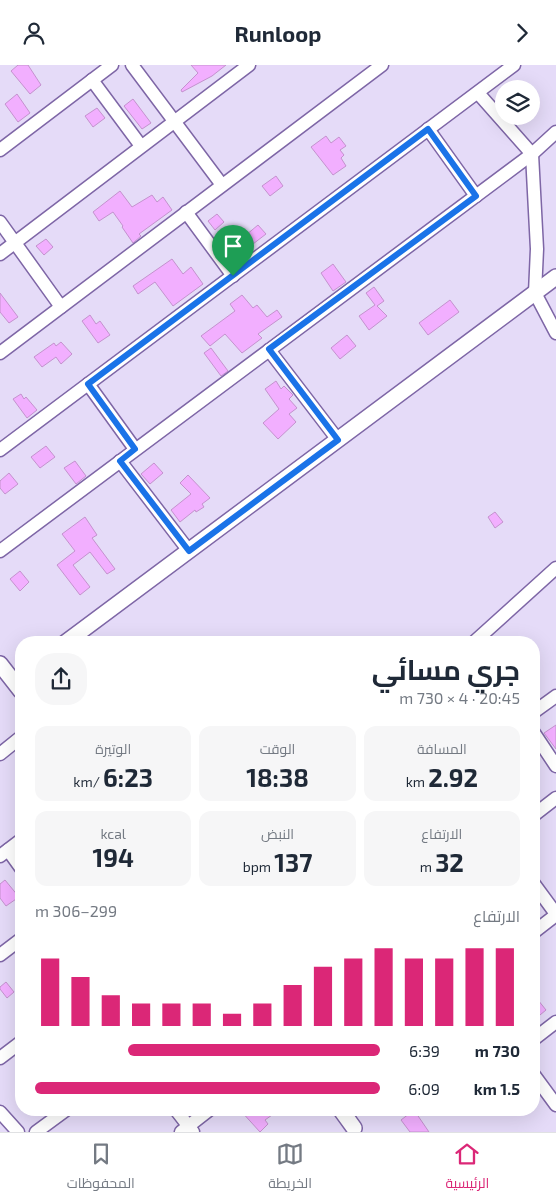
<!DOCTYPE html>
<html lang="ar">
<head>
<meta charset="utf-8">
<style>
  :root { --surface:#fff; --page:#f6f6f7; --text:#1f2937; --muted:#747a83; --line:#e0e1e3; --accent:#db2777 }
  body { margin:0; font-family:"Exo 2",Cairo,sans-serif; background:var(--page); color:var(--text); direction:rtl; height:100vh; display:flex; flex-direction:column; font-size:19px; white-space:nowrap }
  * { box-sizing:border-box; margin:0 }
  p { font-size:16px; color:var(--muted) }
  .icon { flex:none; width:28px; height:28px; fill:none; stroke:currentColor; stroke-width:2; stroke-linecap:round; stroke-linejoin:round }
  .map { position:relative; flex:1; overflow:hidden; direction:ltr }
  .details { position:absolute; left:15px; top:571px; width:525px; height:480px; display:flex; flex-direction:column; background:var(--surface); border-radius:20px; box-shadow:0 5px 20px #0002; direction:rtl }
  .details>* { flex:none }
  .buttons { position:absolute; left:495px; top:15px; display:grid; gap:10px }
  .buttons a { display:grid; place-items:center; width:45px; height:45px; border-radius:50%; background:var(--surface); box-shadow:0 5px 20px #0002; font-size:25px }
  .pin { position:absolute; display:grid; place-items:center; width:42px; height:42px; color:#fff; margin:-51px -21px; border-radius:50% 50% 50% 0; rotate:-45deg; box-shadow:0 0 5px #0007 }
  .pin .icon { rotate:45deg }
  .round { display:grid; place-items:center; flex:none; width:52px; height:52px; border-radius:20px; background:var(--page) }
  .headline { display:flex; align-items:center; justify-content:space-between; height:85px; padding:0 20px }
  h1 { font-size:28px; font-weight:700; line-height:38px }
  .stats { display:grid; grid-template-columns:repeat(3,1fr); gap:8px; height:85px; padding:5px 20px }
  .stats div { display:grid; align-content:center; border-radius:12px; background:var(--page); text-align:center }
  .stats b { font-size:25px; font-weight:700 }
  .stats small { font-size:14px; font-weight:400 }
  .stats p { font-size:14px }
  .chart { height:140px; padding:10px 20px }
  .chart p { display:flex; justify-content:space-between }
  .chart svg { width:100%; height:90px; margin-top:5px; stroke:var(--accent); stroke-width:6 }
  ul { padding:0 20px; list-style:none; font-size:16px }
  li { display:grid; grid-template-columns:80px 60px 1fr; align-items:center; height:38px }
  li i { height:12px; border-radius:6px; background:var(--accent) }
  header { display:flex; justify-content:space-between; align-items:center; height:65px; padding:0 20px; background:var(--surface); font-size:22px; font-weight:700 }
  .dock { display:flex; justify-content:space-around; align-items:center; height:70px; border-top:1px solid var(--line); background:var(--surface); font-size:14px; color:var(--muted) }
  .dock a { display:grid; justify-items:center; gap:2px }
  .dock .active { color:var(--accent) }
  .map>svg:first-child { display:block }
  .building { fill:#f2afff; stroke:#c492ce }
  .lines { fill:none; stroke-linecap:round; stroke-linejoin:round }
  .minor-casing { stroke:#7e66a6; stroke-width:15 }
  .tertiary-casing { stroke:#7e66a6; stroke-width:18 }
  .minor { stroke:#fff; stroke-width:12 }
  .tertiary { stroke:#fff; stroke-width:15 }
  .route-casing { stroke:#fff; stroke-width:10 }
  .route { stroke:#1a73e8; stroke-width:6 }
</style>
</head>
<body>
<header><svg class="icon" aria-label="forward" viewBox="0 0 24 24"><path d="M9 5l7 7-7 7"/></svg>Runloop<svg class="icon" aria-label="person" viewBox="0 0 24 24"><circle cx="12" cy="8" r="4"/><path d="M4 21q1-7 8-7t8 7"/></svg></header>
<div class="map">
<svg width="556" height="1067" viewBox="0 0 556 1067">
  <rect width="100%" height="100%" fill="#e5dbf8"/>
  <g class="building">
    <polygon points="18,0 28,0 41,20 30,29 11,6"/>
    <polygon points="191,0 226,0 212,11 182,27 181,25 198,8"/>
    <polygon points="17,29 30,48 18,57 5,39"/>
    <polygon points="133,34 151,58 142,64 124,41"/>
    <polygon points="97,43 105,53 93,62 85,51"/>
    <polygon points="326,71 331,78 339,72 346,81 340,85 344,90 341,93 346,101 333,110 311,82"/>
    <polygon points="276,111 283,121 270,131 262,121"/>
    <polygon points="120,126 132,142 152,130 157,137 163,132 172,145 139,169 141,171 133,178 122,162 123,161 113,147 99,156 93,147"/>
    <polygon points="217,149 224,157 215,165 208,156"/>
    <polygon points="258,160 266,169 253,179 246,170"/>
    <polygon points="46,174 53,182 44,190 36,181"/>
    <polygon points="172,194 183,209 191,202 203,219 173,241 155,217 138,229 133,221"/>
    <polygon points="333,199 346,217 333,226 321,208"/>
    <polygon points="374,222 384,236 377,241 387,251 369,265 359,251 375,240 366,228"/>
    <polygon points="0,228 18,252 9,258 0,247"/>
    <polygon points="242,230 253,243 257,240 267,252 277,245 282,252 258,269 262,273 242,288 225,269 210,281 201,271 235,246 230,239"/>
    <polygon points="450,235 459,247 428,270 419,258"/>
    <polygon points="90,250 96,259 100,256 110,270 98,278 82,256"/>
    <polygon points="347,270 356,281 340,294 331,283"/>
    <polygon points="61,277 72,289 61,299 56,292 42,302 34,292 54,278 56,281"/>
    <polygon points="211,283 228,306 221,311 204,288"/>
    <polygon points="276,316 281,324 284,321 293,330 289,334 297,343 289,349 296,357 278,374 263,358 279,344 265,324"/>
    <polygon points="21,329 24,334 26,332 37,345 27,353 13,334"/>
    <polygon points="46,381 55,392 40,403 31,392"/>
    <polygon points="75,396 86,411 76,419 64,403"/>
    <polygon points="154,398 163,408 150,419 141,409"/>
    <polygon points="9,408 18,419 5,429 0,423 0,416"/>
    <polygon points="188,410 210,433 202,439 204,442 196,447 195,445 180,457 171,445 191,429 180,418"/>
    <polygon points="495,447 503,457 495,463 488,452"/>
    <polygon points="85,452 97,470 92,473 115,504 107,509 90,487 73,500 90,522 80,530 57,500 75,486 62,469"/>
    <polygon points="20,506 29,517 20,526 10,514"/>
    <polygon points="556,660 556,684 544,668"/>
    <polygon points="5,815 19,832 6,841 0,833 0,819"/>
    <polygon points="6,917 14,927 7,933 0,924 0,922"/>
    <polygon points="534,930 546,945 534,955"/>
    <polygon points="240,1045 279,1045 265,1055 268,1059 260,1067"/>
    <polygon points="414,1045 429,1067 410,1067 401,1055"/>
  </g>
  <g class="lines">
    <defs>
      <g id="minor">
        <polyline points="132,0 222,120"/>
        <polyline points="92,15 141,81"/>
        <polyline points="478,28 532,89 537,184 535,228 556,268"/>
        <polyline points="428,64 476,131"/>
        <polyline points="0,85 112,0"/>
        <polyline points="186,147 233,211"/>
        <polyline points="0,157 61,242"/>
        <polyline points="0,189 249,0"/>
        <polyline points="269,285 338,375"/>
        <polyline points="0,288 382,0"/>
        <polyline points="88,319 135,384"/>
        <polyline points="0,385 514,0"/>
        <polyline points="120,396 189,486"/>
        <polyline points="0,486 532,89 556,67"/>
        <polyline points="473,578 556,503"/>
        <polyline points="534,647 556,631"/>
        <polyline points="534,668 556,701"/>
        <polyline points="0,689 21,672"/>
        <polyline points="534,750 556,733"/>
        <polyline points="8,785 21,803"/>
        <polyline points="0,791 21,775"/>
        <polyline points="534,819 556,849"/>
        <polyline points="534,867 556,850"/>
        <polyline points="0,890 21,874"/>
        <polyline points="534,974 556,957"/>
        <polyline points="0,993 21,977"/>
        <polyline points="534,1010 556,1040"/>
        <polyline points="176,1045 193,1067"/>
        <polyline points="0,1047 18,1067"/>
        <polyline points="36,1067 66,1045"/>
        <polyline points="181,1067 209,1045"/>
      </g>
      <g id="tertiary">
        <polyline points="65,578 556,212"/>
        <polyline points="0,599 21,626"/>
        <polyline points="341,1045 354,1063"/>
      </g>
    </defs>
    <use href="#minor" class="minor-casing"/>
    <use href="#tertiary" class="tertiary-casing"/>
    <use href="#minor" class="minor"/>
    <use href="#tertiary" class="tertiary"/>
  </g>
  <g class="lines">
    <defs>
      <polygon id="route" points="428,64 476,131 269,284 338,375 189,486 120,396 135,384 88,319"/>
    </defs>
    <use href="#route" class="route-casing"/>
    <use href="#route" class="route"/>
  </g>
</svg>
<div class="buttons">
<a><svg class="icon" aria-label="layers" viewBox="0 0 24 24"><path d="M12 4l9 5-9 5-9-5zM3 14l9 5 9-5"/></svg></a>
</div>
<div class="pin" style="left:233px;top:211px;background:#1e9e55"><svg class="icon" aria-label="arrive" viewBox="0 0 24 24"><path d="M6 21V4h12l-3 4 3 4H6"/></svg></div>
<section class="details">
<div class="headline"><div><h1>جري مسائي</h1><p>20:45 · 4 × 730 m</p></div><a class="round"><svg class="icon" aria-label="share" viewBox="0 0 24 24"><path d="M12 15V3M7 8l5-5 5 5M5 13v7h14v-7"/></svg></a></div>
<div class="stats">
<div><p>المسافة</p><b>2.92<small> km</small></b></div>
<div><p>الوقت</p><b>18:38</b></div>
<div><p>الوتيرة</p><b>6:23<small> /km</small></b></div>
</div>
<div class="stats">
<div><p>الارتفاع</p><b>32<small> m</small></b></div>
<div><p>النبض</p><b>137<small> bpm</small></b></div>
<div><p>kcal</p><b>194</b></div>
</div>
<div class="chart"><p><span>الارتفاع</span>299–306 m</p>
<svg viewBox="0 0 160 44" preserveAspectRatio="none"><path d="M5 44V11M15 44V20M25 44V29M35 44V33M45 44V33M55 44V33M65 44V38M75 44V33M85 44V24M95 44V15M105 44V11M115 44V6M125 44V11M135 44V11M145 44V6M155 44V6"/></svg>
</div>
<ul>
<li><b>730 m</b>6:39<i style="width:73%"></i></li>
<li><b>1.5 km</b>6:09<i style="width:100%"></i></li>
</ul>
</section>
</div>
<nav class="dock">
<a class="active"><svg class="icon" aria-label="home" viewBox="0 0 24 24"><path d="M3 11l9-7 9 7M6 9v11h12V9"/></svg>الرئيسية</a>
<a><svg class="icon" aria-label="map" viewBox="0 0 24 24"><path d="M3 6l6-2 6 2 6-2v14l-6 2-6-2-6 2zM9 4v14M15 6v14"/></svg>الخريطة</a>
<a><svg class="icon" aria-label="saved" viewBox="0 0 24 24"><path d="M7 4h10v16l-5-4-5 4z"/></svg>المحفوظات</a>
</nav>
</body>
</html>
